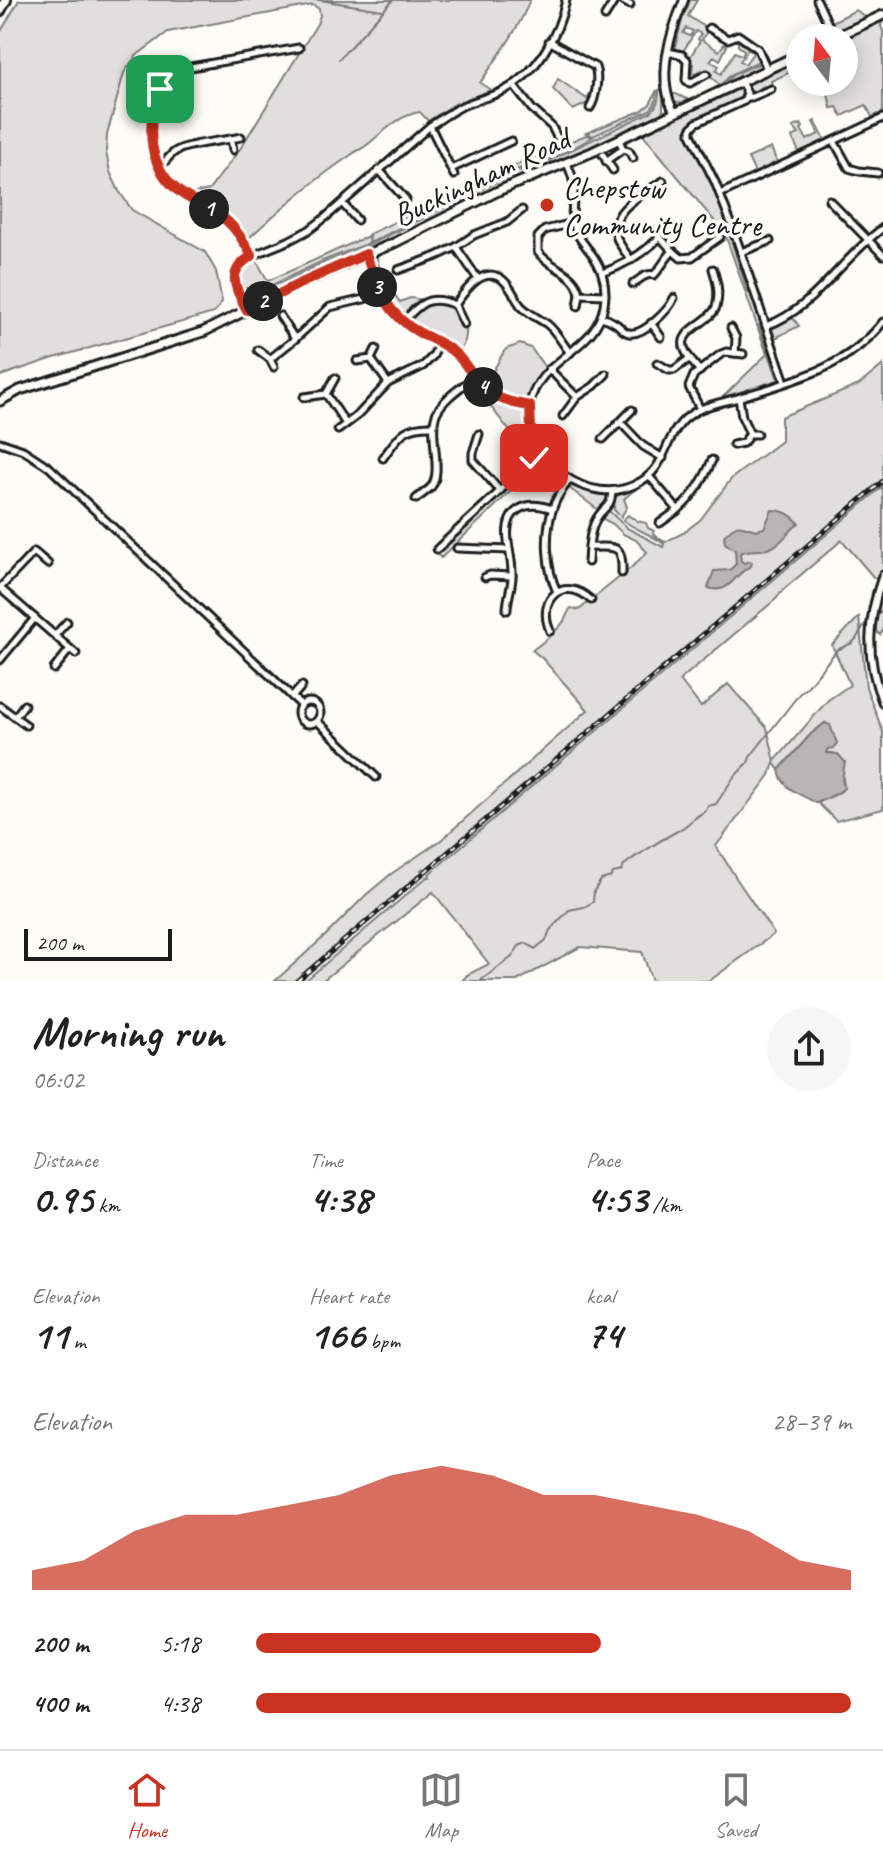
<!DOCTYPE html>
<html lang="en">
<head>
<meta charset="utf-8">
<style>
  :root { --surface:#fff; --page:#f6f6f6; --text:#222; --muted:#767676; --line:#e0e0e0; --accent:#c8321e }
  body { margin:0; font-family:Caveat,sans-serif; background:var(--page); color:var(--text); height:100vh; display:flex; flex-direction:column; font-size:30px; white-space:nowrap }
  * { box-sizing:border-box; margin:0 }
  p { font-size:26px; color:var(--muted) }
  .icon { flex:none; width:44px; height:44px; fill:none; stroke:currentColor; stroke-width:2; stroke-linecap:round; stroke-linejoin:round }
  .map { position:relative; height:981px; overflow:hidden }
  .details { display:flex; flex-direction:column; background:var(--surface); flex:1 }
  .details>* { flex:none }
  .needle { width:52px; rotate:344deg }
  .tools { position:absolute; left:786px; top:24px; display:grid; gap:16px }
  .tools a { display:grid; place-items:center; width:72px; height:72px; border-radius:50%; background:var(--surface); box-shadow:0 4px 20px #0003; font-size:40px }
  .scale { position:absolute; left:24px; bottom:20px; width:148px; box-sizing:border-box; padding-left:8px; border:4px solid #1c1c1c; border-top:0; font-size:22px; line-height:28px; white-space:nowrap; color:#1c1c1c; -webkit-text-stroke:6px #fdfcf7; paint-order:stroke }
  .pin { position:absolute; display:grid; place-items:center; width:68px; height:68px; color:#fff; margin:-34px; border-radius:16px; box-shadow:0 4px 12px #0006 }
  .km { position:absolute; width:40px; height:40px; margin:-20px; border-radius:50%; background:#222; color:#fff; font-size:22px; line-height:40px; text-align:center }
  .round { display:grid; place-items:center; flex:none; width:84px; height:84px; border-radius:42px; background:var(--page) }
  .overview { display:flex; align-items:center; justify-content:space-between; height:136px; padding:0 32px }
  h1 { font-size:44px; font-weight:800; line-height:60px }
  .stats { display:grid; grid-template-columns:repeat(3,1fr); gap:12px; height:136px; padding:8px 32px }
  .stats div { display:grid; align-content:center }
  .stats b { font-size:40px; font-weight:800 }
  .stats small { font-size:22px; font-weight:400 }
  .stats p { font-size:22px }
  .chart { height:224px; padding:16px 32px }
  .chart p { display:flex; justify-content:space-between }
  .chart svg { width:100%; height:144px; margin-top:8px; fill:var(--accent); opacity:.7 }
  ul { padding:0 32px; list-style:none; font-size:26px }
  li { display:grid; grid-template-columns:128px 96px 1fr; align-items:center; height:60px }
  li i { height:20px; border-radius:10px; background:var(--accent) }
  .tabs { display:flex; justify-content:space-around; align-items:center; height:112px; border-top:2px solid var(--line); background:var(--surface); font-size:22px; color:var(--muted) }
  .tabs a { display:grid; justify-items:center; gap:4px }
  .tabs .active { color:var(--accent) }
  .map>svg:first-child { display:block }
  .green { fill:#e0dfdb; stroke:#7e7e7c; stroke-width:2 }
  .water { fill:#b7b6b2; stroke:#797876; stroke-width:2 }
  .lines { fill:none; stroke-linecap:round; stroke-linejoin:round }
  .stream { stroke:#797876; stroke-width:2 }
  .minor-casing { stroke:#1c1c1c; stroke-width:11 }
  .tertiary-casing { stroke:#1c1c1c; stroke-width:12 }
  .secondary-casing { stroke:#1c1c1c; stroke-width:13 }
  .trunk-casing { stroke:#1c1c1c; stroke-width:14 }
  .minor { stroke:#fdfcf7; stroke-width:5 }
  .tertiary { stroke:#fdfcf7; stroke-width:6 }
  .secondary { stroke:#fdfcf7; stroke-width:7 }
  .trunk { stroke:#fdfcf7; stroke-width:8 }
  .rail-casing { stroke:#1c1c1c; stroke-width:5 }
  .rail { stroke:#fdfcf7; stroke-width:2; stroke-dasharray:6; stroke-linecap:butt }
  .route-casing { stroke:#fff; stroke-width:16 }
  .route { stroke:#c8321e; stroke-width:10 }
  .poi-dot { fill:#c8321e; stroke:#fdfcf7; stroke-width:3 }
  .labels { text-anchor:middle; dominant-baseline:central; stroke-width:7; stroke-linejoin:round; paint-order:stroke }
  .street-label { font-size:32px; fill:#1c1c1c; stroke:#fdfcf7 }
  .poi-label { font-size:32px; fill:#1c1c1c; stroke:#fdfcf7; text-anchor:start }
</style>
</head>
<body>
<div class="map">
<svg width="883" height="981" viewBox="0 0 883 981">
  <rect width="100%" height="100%" fill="#fdfcf7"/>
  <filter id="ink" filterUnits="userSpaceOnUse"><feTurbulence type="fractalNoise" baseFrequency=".0125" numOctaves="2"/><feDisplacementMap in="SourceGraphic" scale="16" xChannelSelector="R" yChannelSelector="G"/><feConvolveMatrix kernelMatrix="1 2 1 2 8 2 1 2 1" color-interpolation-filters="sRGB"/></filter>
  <g filter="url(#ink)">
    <g class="green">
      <path d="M19,0H530C518,31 498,56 480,83L491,90L455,104L428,121L420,112C397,116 385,131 367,145C362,149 356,151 351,155C314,180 280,209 248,239C232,218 213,207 191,194L209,190L240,149L317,24L320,16L319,9L313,5L168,32L136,56L124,73L107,135L106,152L110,172L119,191L132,210L205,252L216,271L222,302L214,313L54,358L0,376V33Z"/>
      <polygon points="690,0 697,0 688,16 708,29 702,40 719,51 724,44 727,46 720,60 714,56 710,61 719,66 716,71 721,74 735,52 744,56 740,61 745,64 753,53 748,49 745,54 743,53 744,50 738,46 738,41 731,40 736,38 741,39 741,43 753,51 759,61 732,74 720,85 702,70 694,74 695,77 689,79 689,73 692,73 693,64 690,63 689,59 700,41 698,39 701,34 696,31 693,36 691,34 693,31 686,28 683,33 692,37 682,53 674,51 684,13 687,9"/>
      <polygon points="856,10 865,17 865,20 827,38 812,38 834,27 832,22"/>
      <polygon points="883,19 881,26 883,31 883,112 872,117 866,105 842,116 837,107 831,108 828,93 832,89 830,82 844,82 844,38 840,38"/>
      <polygon points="800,57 800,66 798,65 799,68 771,81 772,86 766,90 764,86 758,89 759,93 755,94 749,92 747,87 750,80"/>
      <path d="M762,62L760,70L690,103C680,104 673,103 668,94H676L691,101L721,87L733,75Z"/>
      <polygon points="558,79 587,99 592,90 590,102 573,110 553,89"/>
      <path d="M734,88L743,90L745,94L740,101L737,100L703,115C698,123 688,122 689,134L715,187L732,232L729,234L748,293L752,292L756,311L763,323L759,325L777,377H781V379L723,397L767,354L725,234L642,133Z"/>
      <path d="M657,90C657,98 656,104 650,110L593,136L586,133L641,111L650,104Z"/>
      <path d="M659,90H663V110L659,117L558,164L557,162L551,165L550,160L651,112C658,105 659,99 659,90Z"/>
      <polygon points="815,121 825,140 799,152 792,137 799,134 793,127 801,124 803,127 801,129 807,140 819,134 813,122"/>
      <path d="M586,135L593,137C568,152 539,164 511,171L370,243L369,234L521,163V162Z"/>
      <polygon points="771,148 777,162 755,173 748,158"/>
      <polygon points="521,170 524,175 515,181 393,241 373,248 371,244 494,183 512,172"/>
      <path d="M368,236L369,243L325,260L257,292H252L246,288L239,291C235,281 237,272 245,264L246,266L256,260L268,281Z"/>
      <polygon points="369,245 371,249 288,284 253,303 245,301 240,293 246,290 251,293 260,293 326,262"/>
      <path d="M376,255L382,278L400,302L410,298L425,300L404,318L401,317C388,300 370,280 372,257Z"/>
      <path d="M431,299L455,305L464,324L466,325C467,337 465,346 456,354L403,322Z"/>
      <polygon points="793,318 799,326 775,338 771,328"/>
      <path d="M520,344L531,348L546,369C538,378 531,398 524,403C509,400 497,395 485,386L503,353L506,349Z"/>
      <path d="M883,365V479L425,870L423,868L421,870L423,872L294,981H275L326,935L367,894L391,874L441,840L588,710L542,658L532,650C540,645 561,628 565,619C567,615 568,611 571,608L579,610L632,567L647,552L636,540L623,534L613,524L601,518L602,514L609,511L627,528L663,547L664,544C652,534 635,530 623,520L628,515L632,518H634L637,521L646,523L648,528L654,531L653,534L665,542L683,533L700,520L732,478L781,441V417L859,385Z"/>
      <polygon points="479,387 502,403 527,411 529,430 537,450 537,453 531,458 480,393"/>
      <polygon points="535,461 546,471 544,473 533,470 441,558 436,553 441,551"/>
      <polygon points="571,486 592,493 608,496 609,499 608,504 597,509 569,488"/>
      <path d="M883,486V569L878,579L874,578L842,540L783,590L776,599L680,680L701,707L728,684L767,728L775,761L828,700L850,685L832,645L859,617L866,687L883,732V809L836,821L818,803C824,799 840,794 842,790C848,782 837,761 833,753H826L828,749L825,723L811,734L779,770L774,763L770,775L716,846L738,881L774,934L709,981H652L642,952L580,947L517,981H462L467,975L489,964L433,892L322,981H305L427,877H430L429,874Z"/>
      <polygon points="630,490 634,490 624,499 627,507 621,517 614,510 615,497"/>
      <polygon points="883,583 883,630 880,635 874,629 878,603"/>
    </g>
    <g class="water">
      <path d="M772,510C784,510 791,515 799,523C789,531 780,546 767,549C757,552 751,548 740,553L741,561L744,563L750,561L752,562L751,566C733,574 731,595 708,588L714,571L730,570L736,564L735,550L725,543L724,536C738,520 740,526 757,530L764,528Z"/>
      <path d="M825,723L830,725L837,743L834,748L828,749L826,753L838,754L845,762L842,779L844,788C840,793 823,800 816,803C800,793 783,791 779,770L811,734Z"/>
    </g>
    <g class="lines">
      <g class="stream">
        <polyline points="320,0 382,10"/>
        <polyline points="339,59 393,0"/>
        <polyline points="877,614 883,611"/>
        <path d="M480,981L512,957L519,946L526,943L535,949L546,940L550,930L569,910L584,907L593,902L594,891L601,880L611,877L613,873L622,871L624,865C630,861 634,857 640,854C653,845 666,837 679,830C689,825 696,815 706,811L708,806L716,804L734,777L748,763L750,757L800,693L808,686L837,650L852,643L856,639L865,624"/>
      </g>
      <defs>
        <g id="minor">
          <polyline points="621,0 630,5"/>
          <polyline points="817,0 830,28"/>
          <polyline points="605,16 615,0"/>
          <polyline points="709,28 728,39 738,35 758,49 767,69"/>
          <path d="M549,41L595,67C599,77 596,98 590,108"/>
          <polyline points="668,52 682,55 687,60 686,80 690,83 707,74"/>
          <polyline points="741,82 747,93 744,101 696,123 691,129 691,134 715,182 731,223 785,382"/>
          <polyline points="513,85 532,109 552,127 557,137"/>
          <polyline points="747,97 752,97 771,89"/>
          <polyline points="430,126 454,175"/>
          <polyline points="231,139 233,150"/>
          <polyline points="834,141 849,168 859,171 878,173"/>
          <polyline points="623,149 629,151 633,158"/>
          <polyline points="603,155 613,170"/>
          <polyline points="606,161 623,149 619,140"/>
          <path d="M567,163C571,173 575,182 574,192C573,203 571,212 573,223C576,235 584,244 591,253C603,268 607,287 604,305C597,351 538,358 530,404C522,459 590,512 640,482C666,467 663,443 681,423C697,405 719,404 741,397C795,380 847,368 883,322"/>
          <path d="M159,167C167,162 169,154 178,150C192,143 224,141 241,137"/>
          <polyline points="451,169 511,141"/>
          <polyline points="379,170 406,200"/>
          <polyline points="720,194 883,118"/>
          <polyline points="829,200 883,255"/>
          <polyline points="342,203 357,220"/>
          <path d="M573,223L545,230L538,237V252C550,269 576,271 580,294L605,295"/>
          <polyline points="456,247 474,235 507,222 522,210"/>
          <polyline points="673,251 681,258 692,257 720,237"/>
          <polyline points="741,252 770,241"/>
          <path d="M366,255C376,287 388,314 418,331C431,339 444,343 456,354C465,362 471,374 479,383C493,398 511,403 530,406"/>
          <path d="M252,256C245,243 238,231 227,221C215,211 201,205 189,198C156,178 144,142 155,105C160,88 167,76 185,68L299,48"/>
          <path d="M631,260C626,253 620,246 617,238C607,210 644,194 663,181"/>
          <polyline points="398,270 437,256 456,247 478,279"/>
          <path d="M602,273C625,265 643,254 660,237"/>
          <path d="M633,284C640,279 645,273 654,275C661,268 665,259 673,251L654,231"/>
          <polyline points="455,305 464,324"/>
          <polyline points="578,306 580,294"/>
          <path d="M247,310C237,293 227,277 244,261L261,252L288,241L309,230L326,217L430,126C440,119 451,112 462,106C476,100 490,97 503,91C536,75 559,34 566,0"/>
          <polyline points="280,316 295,339"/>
          <path d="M601,317C605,318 610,320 613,322C620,325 622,332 629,333C643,336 669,310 674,298"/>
          <path d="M403,322C420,303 429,294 455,305C465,291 483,264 503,280C511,287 515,298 521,306C529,314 538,318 547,324C556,331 563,344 570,353"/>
          <polyline points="651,323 661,337"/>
          <path d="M766,326C816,308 841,258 883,228"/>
          <polyline points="731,328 736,338 735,353"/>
          <polyline points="258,350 270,359 274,367"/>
          <polyline points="270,359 295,339 330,307 364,299 379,292"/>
          <polyline points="371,359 388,383"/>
          <polyline points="357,361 371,359 376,349"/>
          <polyline points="657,363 669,370 674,370 690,358"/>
          <polyline points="549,369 577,397"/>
          <path d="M700,371C695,365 688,358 685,350C676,330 711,323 716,307C720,293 717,282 713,269"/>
          <polyline points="326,394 335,378"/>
          <polyline points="304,397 326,394 346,424"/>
          <polyline points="739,398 742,417 750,434"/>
          <polyline points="700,409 689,387 694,375 721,354 726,352 743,354"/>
          <polyline points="563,416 577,397 594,386 606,374"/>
          <polyline points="620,422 643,446 663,458"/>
          <polyline points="338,430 358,415 388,383 423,366 433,356 440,341"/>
          <polyline points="479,434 473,453 473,460 500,491"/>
          <polyline points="603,439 632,410"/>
          <polyline points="0,442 23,450 49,467 301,705"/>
          <polyline points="733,445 743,443 750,434 757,434"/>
          <path d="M383,458C399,436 403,425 433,426"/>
          <path d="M649,476L678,510C694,496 704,480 712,460"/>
          <path d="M416,499C421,495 427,491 431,487C444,472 427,431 437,412C445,397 462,387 474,377"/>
          <polyline points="660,523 678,510"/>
          <path d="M589,547C615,548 623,542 622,573"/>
          <polyline points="457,548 509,550"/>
          <polyline points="437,549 500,491 520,470 541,452"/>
          <path d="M588,562C589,547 589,532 597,518C604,506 611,509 612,491"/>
          <polyline points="485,577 490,575 512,576"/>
          <polyline points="0,588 76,654"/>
          <polyline points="0,588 34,552 48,564"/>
          <path d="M557,592C546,568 544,533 553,508C556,497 563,489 569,480"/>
          <path d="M507,610C507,598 513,585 512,573C512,562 509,551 508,541C504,510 525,499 552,509"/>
          <path d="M550,631C536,598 564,575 591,600"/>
          <polyline points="55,635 67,622"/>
          <polyline points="0,660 35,618"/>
          <polyline points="54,669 70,649"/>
          <polyline points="292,697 302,686"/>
          <circle cx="309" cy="713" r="11"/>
          <polyline points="0,706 26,725"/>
          <polyline points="15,717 24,705"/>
          <polyline points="317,721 376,777"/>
        </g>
        <g id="tertiary">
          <path d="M675,113C655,79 670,34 684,0"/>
          <path d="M883,575C867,620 865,658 883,703"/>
        </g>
        <g id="secondary">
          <polyline points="834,38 883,15"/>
          <polyline points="0,401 20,390 203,332 299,284 394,243 498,191 592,152 800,54"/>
        </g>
        <polyline id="trunk" points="0,11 6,0"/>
      </defs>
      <use href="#minor" class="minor-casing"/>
      <use href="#tertiary" class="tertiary-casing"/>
      <use href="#secondary" class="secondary-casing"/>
      <use href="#trunk" class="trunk-casing"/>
      <use href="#minor" class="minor"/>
      <use href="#tertiary" class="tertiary"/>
      <use href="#secondary" class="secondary"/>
      <use href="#trunk" class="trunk"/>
      <defs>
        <polyline id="rail" points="297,981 883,481"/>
      </defs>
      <use href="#rail" class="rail-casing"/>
      <use href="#rail" class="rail"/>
    </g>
  </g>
  <g class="lines" filter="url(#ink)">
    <defs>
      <path id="route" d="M160,89C145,127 147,170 184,195C198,204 214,210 227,221C238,231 245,243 252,256C225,271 235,288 247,310L299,284L366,254C376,287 388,316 420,333C433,340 446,344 457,355C466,364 472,375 480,384C494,399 511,403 530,406L531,430L541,452L534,458"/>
    </defs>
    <use href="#route" class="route-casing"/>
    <use href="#route" class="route"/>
  </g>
  <circle class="poi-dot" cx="547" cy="205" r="8"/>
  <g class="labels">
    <g class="street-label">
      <text transform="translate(481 177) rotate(-25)">Buckingham Road</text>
    </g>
    <g class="poi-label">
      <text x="563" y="187">Chepstow<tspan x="563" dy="37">Community Centre</tspan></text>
    </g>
  </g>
</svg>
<div class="tools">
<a><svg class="needle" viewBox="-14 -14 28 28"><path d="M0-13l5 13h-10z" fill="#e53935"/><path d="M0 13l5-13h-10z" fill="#767676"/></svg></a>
</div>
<div class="scale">200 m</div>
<div class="pin" style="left:160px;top:89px;background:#1e9e55"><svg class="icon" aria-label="arrive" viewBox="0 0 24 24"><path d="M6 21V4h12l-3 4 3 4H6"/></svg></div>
<div class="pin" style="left:534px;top:458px;background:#d93025"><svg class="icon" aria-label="check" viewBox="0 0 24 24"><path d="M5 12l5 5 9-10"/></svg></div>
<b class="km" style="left:209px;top:209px">1</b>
<b class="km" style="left:263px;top:301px">2</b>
<b class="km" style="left:377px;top:287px">3</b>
<b class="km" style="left:483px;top:387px">4</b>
</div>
<section class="details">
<div class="overview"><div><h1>Morning run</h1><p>06:02</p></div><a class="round"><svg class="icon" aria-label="share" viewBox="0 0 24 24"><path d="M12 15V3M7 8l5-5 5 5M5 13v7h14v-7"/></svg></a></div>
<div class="stats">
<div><p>Distance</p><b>0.95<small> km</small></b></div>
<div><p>Time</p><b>4:38</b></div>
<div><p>Pace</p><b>4:53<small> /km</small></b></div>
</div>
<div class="stats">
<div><p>Elevation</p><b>11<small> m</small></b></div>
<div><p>Heart rate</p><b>166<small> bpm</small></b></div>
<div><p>kcal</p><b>74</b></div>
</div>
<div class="chart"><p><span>Elevation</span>28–39 m</p>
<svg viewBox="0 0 160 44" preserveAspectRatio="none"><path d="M0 44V38L10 35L20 26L30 21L40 21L50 18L60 15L70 9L80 6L90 9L100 15L110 15L120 18L130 21L140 26L150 35L160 38V44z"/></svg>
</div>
<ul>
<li><b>200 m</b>5:18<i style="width:58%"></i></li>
<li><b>400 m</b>4:38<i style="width:100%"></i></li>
</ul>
</section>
<nav class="tabs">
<a class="active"><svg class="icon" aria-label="home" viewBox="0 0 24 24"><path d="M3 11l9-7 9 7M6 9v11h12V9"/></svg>Home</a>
<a><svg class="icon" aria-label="map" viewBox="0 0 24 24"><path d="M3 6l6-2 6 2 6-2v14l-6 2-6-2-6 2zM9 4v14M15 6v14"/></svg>Map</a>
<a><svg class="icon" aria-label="saved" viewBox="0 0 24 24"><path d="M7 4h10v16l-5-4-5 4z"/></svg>Saved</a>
</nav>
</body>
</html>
